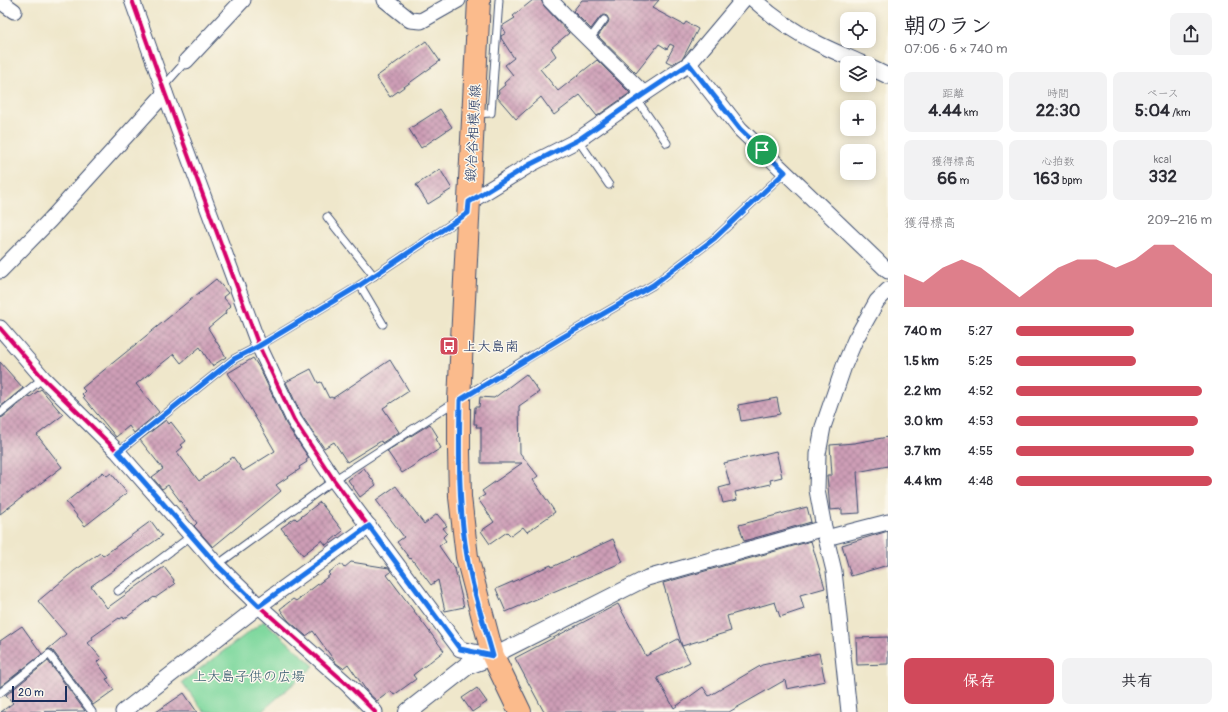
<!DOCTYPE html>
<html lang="ja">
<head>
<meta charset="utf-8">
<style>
  :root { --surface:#fff; --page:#f2f2f3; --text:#2b2b33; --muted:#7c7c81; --accent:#d1495b }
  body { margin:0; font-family:Pangolin,"Klee One",sans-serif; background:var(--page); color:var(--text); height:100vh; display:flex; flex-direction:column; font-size:15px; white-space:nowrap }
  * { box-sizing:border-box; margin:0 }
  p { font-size:13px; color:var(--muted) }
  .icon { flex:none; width:22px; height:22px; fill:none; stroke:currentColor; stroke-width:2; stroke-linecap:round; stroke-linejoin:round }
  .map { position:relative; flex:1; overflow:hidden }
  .panel { display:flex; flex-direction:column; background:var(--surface); width:340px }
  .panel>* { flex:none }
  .controls { position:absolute; left:840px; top:12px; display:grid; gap:8px }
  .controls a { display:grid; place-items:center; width:36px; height:36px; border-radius:8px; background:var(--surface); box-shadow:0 2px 10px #0003; font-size:20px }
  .scale { position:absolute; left:12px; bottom:10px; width:55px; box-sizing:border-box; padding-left:4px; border:2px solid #1b2f5e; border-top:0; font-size:11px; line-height:14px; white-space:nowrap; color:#1b2f5e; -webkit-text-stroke:3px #fbf7ec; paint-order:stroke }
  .pin { position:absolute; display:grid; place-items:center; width:34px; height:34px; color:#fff; margin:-17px; border:2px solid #fff; border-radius:50%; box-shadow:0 1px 4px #0007 }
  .round { display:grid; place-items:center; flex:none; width:42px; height:42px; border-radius:8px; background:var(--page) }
  .head { display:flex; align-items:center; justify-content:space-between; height:68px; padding:0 16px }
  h1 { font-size:22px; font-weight:800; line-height:30px }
  .figures { display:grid; grid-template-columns:repeat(3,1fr); gap:6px; height:68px; padding:4px 16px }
  .figures div { display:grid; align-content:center; border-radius:8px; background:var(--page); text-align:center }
  .figures b { font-size:17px; font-weight:800 }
  .figures small { font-size:11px; font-weight:400 }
  .figures p { font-size:11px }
  .chart { height:112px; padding:8px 16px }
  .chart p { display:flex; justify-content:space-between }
  .chart svg { width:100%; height:72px; margin-top:4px; fill:var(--accent); opacity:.7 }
  .button { display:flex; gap:8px; margin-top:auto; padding:8px 16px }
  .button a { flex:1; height:46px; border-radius:8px; background:var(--accent); color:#fff; font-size:16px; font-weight:800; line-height:46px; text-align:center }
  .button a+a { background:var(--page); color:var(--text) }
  ul { padding:0 16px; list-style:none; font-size:13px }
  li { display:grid; grid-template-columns:64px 48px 1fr; align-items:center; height:30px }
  li i { height:10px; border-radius:5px; background:var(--accent) }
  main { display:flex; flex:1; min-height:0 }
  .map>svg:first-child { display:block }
  .park { fill:#7fd89e; stroke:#4d847e }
  .building { fill:url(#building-cross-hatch) }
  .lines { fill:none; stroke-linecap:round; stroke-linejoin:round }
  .service-casing { stroke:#3b4b6e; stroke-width:9 }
  .minor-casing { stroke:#3b4b6e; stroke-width:17 }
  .tertiary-casing { stroke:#3b4b6e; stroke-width:20 }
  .primary-casing { stroke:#3b4b6e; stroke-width:24 }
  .service { stroke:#fff; stroke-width:7 }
  .minor { stroke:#fff; stroke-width:15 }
  .tertiary { stroke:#fff; stroke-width:18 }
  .primary { stroke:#fbbb8c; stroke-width:22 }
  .cycleway-casing { stroke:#fbf7ec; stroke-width:6 }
  .cycleway { stroke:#d6006c; stroke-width:4 }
  .route-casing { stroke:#fff; stroke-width:8 }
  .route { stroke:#1a73e8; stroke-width:5 }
  .labels { text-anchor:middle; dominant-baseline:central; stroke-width:3; stroke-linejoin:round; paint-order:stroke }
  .street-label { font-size:14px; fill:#1b2f5e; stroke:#fbf7ec }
  .poi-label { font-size:14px; fill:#1b2f5e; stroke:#fbf7ec; text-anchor:start }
  .park-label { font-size:14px; fill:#34596e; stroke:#fbf7ec }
</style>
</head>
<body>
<main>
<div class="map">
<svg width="888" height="712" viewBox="0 0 888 712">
  <defs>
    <pattern id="building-cross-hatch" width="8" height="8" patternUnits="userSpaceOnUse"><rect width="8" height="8" fill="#ce9eb6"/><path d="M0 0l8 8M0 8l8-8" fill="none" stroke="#a68197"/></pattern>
  </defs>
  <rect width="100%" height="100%" fill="#fbf7ec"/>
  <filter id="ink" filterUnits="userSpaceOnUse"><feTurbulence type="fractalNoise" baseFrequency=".025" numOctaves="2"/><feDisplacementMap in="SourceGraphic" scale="8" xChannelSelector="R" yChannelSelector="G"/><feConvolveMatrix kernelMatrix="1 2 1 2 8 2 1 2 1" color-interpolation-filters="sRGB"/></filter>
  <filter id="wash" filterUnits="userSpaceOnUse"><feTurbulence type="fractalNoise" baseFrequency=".012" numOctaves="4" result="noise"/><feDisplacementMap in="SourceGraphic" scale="16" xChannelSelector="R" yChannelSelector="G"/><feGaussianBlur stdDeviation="0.9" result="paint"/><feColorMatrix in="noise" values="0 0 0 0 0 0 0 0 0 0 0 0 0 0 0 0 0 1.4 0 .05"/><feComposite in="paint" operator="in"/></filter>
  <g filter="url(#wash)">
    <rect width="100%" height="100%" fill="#efe7cb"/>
    <polygon class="park" points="264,621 314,666 261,712 204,712 182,682"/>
    <g id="blocks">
      <g class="building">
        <polygon points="533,0 541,0 544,6 569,33 551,48 556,56 540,69 558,91 597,60 630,93 597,116 580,95 554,115 541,97 516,119 497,97 497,95 499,93 498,91 505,85 504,83 513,75 505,65 514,58 501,38 501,36 506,33 502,26 515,18 513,16"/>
        <polygon points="582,0 659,0 652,8 684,25 686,22 698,29 683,58 672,64 666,61 674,46 670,44 667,49 659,44 636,73 598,36 608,23 609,20 607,16 604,15 600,17 591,29 573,11"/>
        <polygon points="426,41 440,61 390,97 376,77"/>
        <polygon points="440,109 452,127 421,148 409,129"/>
        <polygon points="440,169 452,189 428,204 416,185"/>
        <polygon points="216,279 228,293 223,297 231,306 225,311 226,313 208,328 226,357 212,366 200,347 181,363 174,354 136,384 159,412 134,433 129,426 116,437 83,397 84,396 82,394 85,391 82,388"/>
        <polygon points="253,358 260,369 286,424 309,458 306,460 307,462 299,467 300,469 276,485 281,491 213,547 194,526 197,523 168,485 162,489 152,477 163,469 140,440 166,420 169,424 171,422 186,441 181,445 183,447 177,452 199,481 233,457 243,471 275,451 244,398 228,373"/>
        <polygon points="390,360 409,391 383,408 399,432 382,443 381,441 347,462 334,442 324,448 302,416 286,382 311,369 318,383 321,382 329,398 331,397 333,398"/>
        <polygon points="0,362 23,388 0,407"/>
        <polygon points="526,374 539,392 519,406 520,453 538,476 533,480 555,512 527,532 523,527 511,536 507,532 490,544 481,531 494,522 478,499 485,495 482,491 522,463 481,463 481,427 476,427 477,424 474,424 475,407 479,407 480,397 494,398"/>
        <polygon points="41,389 63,415 37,435 62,467 0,514 0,418 3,417 29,396 30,397"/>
        <polygon points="777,398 780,414 741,421 738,405"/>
        <polygon points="430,424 438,437 436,439 441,448 402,473 387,451"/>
        <polygon points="888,437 888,466 857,472 860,513 842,514 842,509 830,510 827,475 832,475 830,445 854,443"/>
        <polygon points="776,451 782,477 770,480 771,484 735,492 737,500 723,503 719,488 730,485 724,463"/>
        <polygon points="364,468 376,485 360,497 348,480"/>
        <polygon points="103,472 107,476 111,473 127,493 85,526 66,502"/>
        <polygon points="396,486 424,524 437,514 447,526 443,528 447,533 443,537 446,541 439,546 455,569 464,607 445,611 438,580 431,585 411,558 410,559 397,542 404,537 376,500"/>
        <polygon points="320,502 343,531 326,545 322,540 303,555 281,528 295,518 297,520"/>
        <polygon points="807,507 811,522 744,541 739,525"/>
        <polygon points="151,521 162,536 91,586 107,608 164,567 174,580 173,582 175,584 155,598 154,597 124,619 123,617 120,619 119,618 92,637 93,639 88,643 101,658 97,662 109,678 106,679 114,690 93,705 53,651 51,649 47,650 66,634 38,601 74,571 100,553 103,556"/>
        <polygon points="888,531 888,565 851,576 842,545"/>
        <polygon points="613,539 623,562 506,612 496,589 551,565 552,567"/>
        <polygon points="811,541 825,588 800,595 804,609 780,617 775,602 727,616 731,631 682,646 663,583"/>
        <polygon points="351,562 389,568 391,572 387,575 444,651 413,675 416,679 394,695 391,691 377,701 368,693 348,664 343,668 336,663 313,631 306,636 288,620 280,609 293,599 296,601 330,575 328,573 341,564 344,568"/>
        <polygon points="618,604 646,656 678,639 690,662 657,678 674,708 703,687 709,696 762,665 819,653 825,681 787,689 785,680 729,712 544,712 515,658"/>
        <polygon points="22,626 42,654 0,687 0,641"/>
        <polygon points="888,637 888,664 857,665 856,638"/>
        <polygon points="48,661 85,711 1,712 13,703 6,695"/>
        <polygon points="477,688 487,702 472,712 462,698"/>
        <polygon points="184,693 197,712 156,712"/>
      </g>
    </g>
  </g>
  <g filter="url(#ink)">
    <use href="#blocks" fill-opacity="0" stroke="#3b4b6e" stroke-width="1"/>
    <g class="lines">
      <defs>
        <g id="service">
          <polyline points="589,40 604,20"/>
          <polyline points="163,87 186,61"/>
          <polyline points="637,100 667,143"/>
          <polyline points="476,114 491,113 499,0"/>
          <polyline points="578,140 609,185"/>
          <polyline points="327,217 374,276"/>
          <polyline points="360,285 383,324"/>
          <polyline points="0,413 43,378"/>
          <polyline points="118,452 234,359 259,346 360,285 465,215"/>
          <polyline points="217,565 334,480 450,405 563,337 653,285 715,238 785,172"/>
          <polyline points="118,591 191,536"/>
          <polyline points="0,693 49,654 92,712"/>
        </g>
        <g id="minor">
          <polyline points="132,0 165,93 259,346 294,420 334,480 460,649 493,656 647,578 824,528"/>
          <polyline points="385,0 410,20 421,21 458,0"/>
          <polyline points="550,0 578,29 644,94 689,64 743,0"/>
          <path d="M754,0C773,17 793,31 815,42C830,50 846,56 861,63"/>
          <polyline points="0,1 14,11"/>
          <polyline points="186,61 243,0"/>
          <polyline points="689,64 740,129 888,271"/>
          <polyline points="869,67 888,76"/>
          <polyline points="469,202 531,164 578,140 644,94"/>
          <polyline points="0,271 50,220 165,93"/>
          <polyline points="0,328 43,378 118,452 217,565 259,606 348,685 375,712"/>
          <polyline points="826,538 888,522"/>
          <polyline points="123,712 259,606 369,526"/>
          <polyline points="849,712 834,571 826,538 817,490 818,454 823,427 844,366 855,340 877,301 888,290"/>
        </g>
        <polyline id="tertiary" points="408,712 468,665 493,656"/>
        <polyline id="primary" points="479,0 459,400 459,451 460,497 467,557 493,656 520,712"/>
      </defs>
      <use href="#service" class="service-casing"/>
      <use href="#minor" class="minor-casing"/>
      <use href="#tertiary" class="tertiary-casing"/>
      <use href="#primary" class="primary-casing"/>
      <use href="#service" class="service"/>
      <use href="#minor" class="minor"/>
      <use href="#tertiary" class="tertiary"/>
      <use href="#primary" class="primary"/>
      <defs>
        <g id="cycleway">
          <polyline points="132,0 165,93 259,346 294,420 334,480 460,649 493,656"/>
          <polyline points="0,328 43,378 118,452 217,565 259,606 348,685 375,712"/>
        </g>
      </defs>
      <use href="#cycleway" class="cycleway-casing"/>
      <use href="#cycleway" class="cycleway"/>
    </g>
  </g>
  <g class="lines" filter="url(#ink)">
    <defs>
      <path id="route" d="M689,64L740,129L785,172L715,238L653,285L563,337L460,400C459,452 458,504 467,556C472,590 484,623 493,656L460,649L369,526L259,606L217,565L118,452L234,359L259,346L360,285L468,213L469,202L531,164L578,140L644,94Z"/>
    </defs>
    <use href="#route" class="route-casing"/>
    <use href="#route" class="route"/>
  </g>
  <defs>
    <symbol id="bus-square" viewBox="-11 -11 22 22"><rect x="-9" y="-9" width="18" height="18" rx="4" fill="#d1495b" stroke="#fbf7ec"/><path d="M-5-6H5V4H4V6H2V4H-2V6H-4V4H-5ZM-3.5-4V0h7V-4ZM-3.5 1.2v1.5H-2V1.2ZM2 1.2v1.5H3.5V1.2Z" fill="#fff"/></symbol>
  </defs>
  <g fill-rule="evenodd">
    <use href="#bus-square" x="438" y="335" width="22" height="22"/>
  </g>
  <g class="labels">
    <g class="street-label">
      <text transform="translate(473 133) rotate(-87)">鍛冶谷相模原線</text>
    </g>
    <g class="poi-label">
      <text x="463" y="346">上大島南</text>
    </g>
    <g class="park-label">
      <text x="249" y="676">上大島子供の広場</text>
    </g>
  </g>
</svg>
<div class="controls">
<a><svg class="icon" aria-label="locate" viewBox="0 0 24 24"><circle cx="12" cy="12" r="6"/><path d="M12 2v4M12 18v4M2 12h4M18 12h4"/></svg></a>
<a><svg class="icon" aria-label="layers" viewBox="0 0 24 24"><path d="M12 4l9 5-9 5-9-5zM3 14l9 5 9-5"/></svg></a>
<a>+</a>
<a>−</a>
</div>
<div class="scale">20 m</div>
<div class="pin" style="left:762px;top:150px;background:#1e9e55"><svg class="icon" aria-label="arrive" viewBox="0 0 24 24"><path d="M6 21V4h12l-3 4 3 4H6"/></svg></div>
</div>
<section class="panel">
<div class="head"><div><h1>朝のラン</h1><p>07:06 · 6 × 740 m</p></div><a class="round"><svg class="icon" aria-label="share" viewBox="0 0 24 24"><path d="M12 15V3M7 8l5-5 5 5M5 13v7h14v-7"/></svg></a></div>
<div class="figures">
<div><p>距離</p><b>4.44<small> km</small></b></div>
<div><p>時間</p><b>22:30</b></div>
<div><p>ペース</p><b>5:04<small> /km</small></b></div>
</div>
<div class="figures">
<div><p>獲得標高</p><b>66<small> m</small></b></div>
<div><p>心拍数</p><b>163<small> bpm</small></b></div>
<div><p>kcal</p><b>332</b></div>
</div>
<div class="chart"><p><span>獲得標高</span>209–216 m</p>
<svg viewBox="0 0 160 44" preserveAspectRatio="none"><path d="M0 44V24L10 29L20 20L30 15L40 20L50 29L60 38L70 29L80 20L90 15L100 15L110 20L120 15L130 6L140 6L150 15L160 24V44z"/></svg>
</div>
<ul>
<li><b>740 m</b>5:27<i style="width:60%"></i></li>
<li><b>1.5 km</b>5:25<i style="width:61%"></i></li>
<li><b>2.2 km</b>4:52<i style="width:95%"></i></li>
<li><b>3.0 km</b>4:53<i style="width:93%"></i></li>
<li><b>3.7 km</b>4:55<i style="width:91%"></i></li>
<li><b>4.4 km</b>4:48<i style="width:100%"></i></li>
</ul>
<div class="button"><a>保存</a><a>共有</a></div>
</section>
</main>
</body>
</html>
